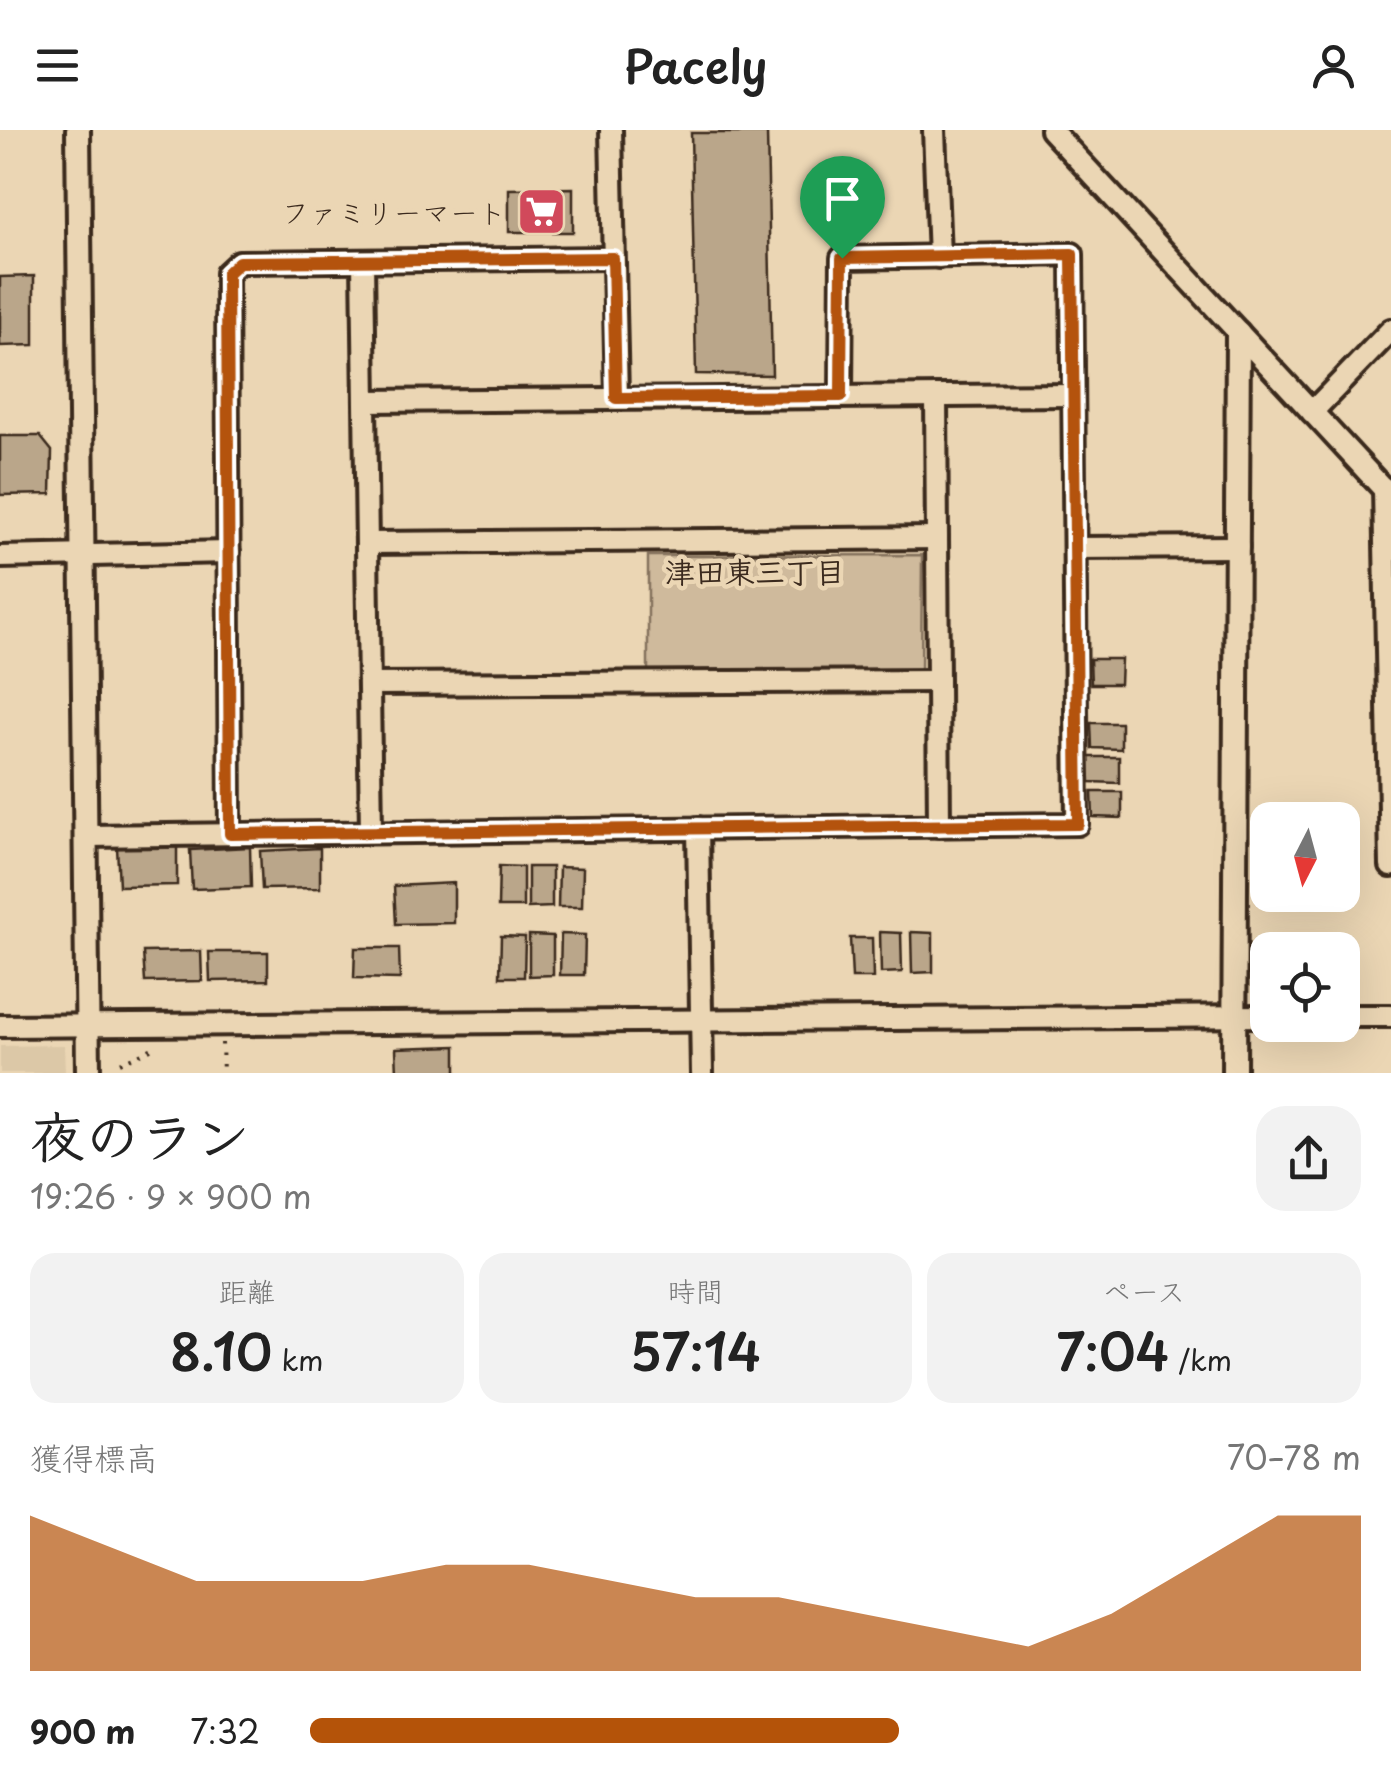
<!DOCTYPE html>
<html lang="ja">
<head>
<meta charset="utf-8">
<style>
  :root { --surface:#fff; --page:#f2f2f2; --text:#222; --muted:#767676; --accent:#b45309 }
  body { margin:0; font-family:"Playpen Sans","Klee One",sans-serif; background:var(--page); color:var(--text); height:100vh; display:flex; flex-direction:column; font-size:38px; white-space:nowrap }
  * { box-sizing:border-box; margin:0 }
  p { font-size:32px; color:var(--muted) }
  .icon { flex:none; width:55px; height:55px; fill:none; stroke:currentColor; stroke-width:2; stroke-linecap:round; stroke-linejoin:round }
  .map { position:relative; height:943px; overflow:hidden }
  .drawer { display:flex; flex-direction:column; background:var(--surface); flex:1 }
  .drawer>* { flex:none }
  .needle { width:65px; rotate:186deg }
  .fabs { position:absolute; left:1250px; top:672px; display:grid; gap:20px }
  .fabs a { display:grid; place-items:center; width:110px; height:110px; border-radius:20px; background:var(--surface); box-shadow:0 10px 40px #0002; font-size:50px }
  .pin { position:absolute; display:grid; place-items:center; width:85px; height:85px; color:#fff; margin:-102px -42px; border-radius:50% 50% 50% 0; rotate:-45deg; box-shadow:0 0 10px #0007 }
  .pin .icon { rotate:45deg }
  .round { display:grid; place-items:center; flex:none; width:105px; height:105px; border-radius:30px; background:var(--page) }
  .summary { display:flex; align-items:center; justify-content:space-between; height:170px; padding:0 30px }
  h1 { font-size:55px; font-weight:600; line-height:75px }
  .figures { display:grid; grid-template-columns:repeat(3,1fr); gap:15px; height:170px; padding:10px 30px }
  .figures div { display:grid; align-content:center; border-radius:25px; background:var(--page); text-align:center }
  .figures b { font-size:50px; font-weight:600 }
  .figures small { font-size:28px; font-weight:400 }
  .figures p { font-size:28px }
  .chart { height:280px; padding:20px 30px }
  .chart p { display:flex; justify-content:space-between }
  .chart svg { width:100%; height:180px; margin-top:10px; fill:var(--accent); opacity:.7 }
  ul { padding:0 30px; list-style:none; font-size:32px }
  li { display:grid; grid-template-columns:160px 120px 1fr; align-items:center; height:75px }
  li i { height:25px; border-radius:12px; background:var(--accent) }
  header { display:flex; justify-content:space-between; align-items:center; height:130px; padding:0 30px; background:var(--surface); font-size:45px; font-weight:600 }
  .map>svg:first-child { display:block }
  .built { fill:#dcc8a7 }
  .green { fill:#cfba9c; stroke:#85725d; stroke-width:2.5 }
  .building { fill:#baa68a; stroke:#3b2a1e; stroke-width:2.5 }
  .lines { fill:none; stroke-linecap:round; stroke-linejoin:round }
  .minor-casing { stroke:#3b2a1e; stroke-width:28 }
  .tertiary-casing { stroke:#3b2a1e; stroke-width:30 }
  .path { stroke:#3b2a1e; stroke-width:4; stroke-dasharray:2.5 8; stroke-linecap:butt }
  .minor { stroke:#ebd6b4; stroke-width:20 }
  .tertiary { stroke:#ebd6b4; stroke-width:22 }
  .route-casing { stroke:#fff; stroke-width:20 }
  .route { stroke:#b45309; stroke-width:12 }
  .labels { text-anchor:middle; dominant-baseline:central; stroke-width:9; stroke-linejoin:round; paint-order:stroke }
  .poi-label { font-size:28px; fill:#3b2a1e; stroke:#ebd6b4; text-anchor:end }
  .neighbourhood-label { font-size:30px; font-weight:bold; fill:#3b2a1e; stroke:#ebd6b4 }
</style>
</head>
<body>
<header><svg class="icon" aria-label="menu" viewBox="0 0 24 24"><path d="M4 6h16M4 12h16M4 18h16"/></svg>Pacely<svg class="icon" aria-label="person" viewBox="0 0 24 24"><circle cx="12" cy="8" r="4"/><path d="M4 21q1-7 8-7t8 7"/></svg></header>
<div class="map">
<svg width="1391" height="943" viewBox="0 0 1391 943">
  <rect width="100%" height="100%" fill="#ebd6b4"/>
  <filter id="ink" filterUnits="userSpaceOnUse"><feTurbulence type="fractalNoise" baseFrequency=".01" numOctaves="2"/><feDisplacementMap in="SourceGraphic" scale="20" xChannelSelector="R" yChannelSelector="G"/><feConvolveMatrix kernelMatrix="1 2 1 2 8 2 1 2 1" color-interpolation-filters="sRGB"/></filter>
  <g filter="url(#ink)">
    <polygon class="built" points="64,915 65,943 0,943 0,916"/>
    <polygon class="green" points="922,425 921,542 648,543 648,426"/>
    <g class="building">
      <polygon points="691,3 767,3 772,245 696,244"/>
      <polygon points="573,58 573,102 509,102 509,59"/>
      <polygon points="34,146 34,215 0,216 0,147"/>
      <polygon points="0,306 40,306 52,321 51,364 0,365"/>
      <polygon points="1090,529 1121,529 1120,554 1091,554"/>
      <polygon points="1091,593 1121,593 1121,619 1092,618"/>
      <polygon points="1089,627 1119,627 1119,653 1090,652"/>
      <polygon points="1092,662 1122,662 1122,688 1093,687"/>
      <polygon points="177,715 177,755 119,756 117,717"/>
      <polygon points="250,717 251,757 192,759 190,720"/>
      <polygon points="320,718 320,758 262,759 260,721"/>
      <polygon points="499,736 523,737 523,777 498,777"/>
      <polygon points="528,737 552,737 552,777 528,778"/>
      <polygon points="559,737 583,738 582,777 558,777"/>
      <polygon points="454,753 454,793 396,794 394,756"/>
      <polygon points="880,802 901,803 902,842 881,843"/>
      <polygon points="911,802 933,803 933,842 912,843"/>
      <polygon points="561,804 585,805 584,845 560,845"/>
      <polygon points="529,805 553,806 553,845 529,846"/>
      <polygon points="501,806 525,807 524,847 500,847"/>
      <polygon points="850,808 872,808 873,848 852,848"/>
      <polygon points="355,818 399,818 400,849 354,848"/>
      <polygon points="201,821 202,851 145,852 143,822"/>
      <polygon points="209,822 268,822 268,850 210,851"/>
      <polygon points="456,916 456,943 397,943 396,918"/>
    </g>
    <g class="lines">
      <defs>
        <g id="minor">
          <polyline points="611,0 617,267"/>
          <polyline points="934,0 939,127"/>
          <polyline points="1051,0 1391,367"/>
          <polyline points="363,131 371,702"/>
          <polyline points="936,266 939,696"/>
          <polyline points="365,271 1073,265"/>
          <polyline points="1312,282 1391,200"/>
          <polyline points="1384,358 1391,736"/>
          <polyline points="367,413 937,408"/>
          <polyline points="1075,418 1238,417"/>
          <polyline points="0,427 229,422"/>
          <polyline points="369,554 938,551"/>
          <polyline points="698,698 702,943"/>
          <polyline points="230,704 227,143 239,132 613,128"/>
          <polyline points="87,706 1077,694 1072,124 842,128 841,266"/>
          <polyline points="1342,886 1391,886"/>
          <polyline points="0,896 1268,886"/>
        </g>
        <g id="tertiary">
          <polyline points="78,0 88,943"/>
          <polyline points="1234,943 1238,203"/>
        </g>
      </defs>
      <use href="#minor" class="minor-casing"/>
      <use href="#tertiary" class="tertiary-casing"/>
      <g class="path">
        <polyline points="222,913 223,943"/>
        <polyline points="117,943 120,933 153,918"/>
      </g>
      <use href="#minor" class="minor"/>
      <use href="#tertiary" class="tertiary"/>
    </g>
  </g>
  <g class="lines" filter="url(#ink)">
    <defs>
      <polygon id="route" points="1072,124 1078,694 230,704 227,143 239,132 613,128 616,268 841,266 842,128"/>
    </defs>
    <use href="#route" class="route-casing"/>
    <use href="#route" class="route"/>
  </g>
  <defs>
    <symbol id="supermarket-square" viewBox="-11 -11 22 22"><rect x="-9" y="-9" width="18" height="18" rx="4" fill="#d1495b" stroke="#ebd6b4"/><path d="M-6-5.5h2.5l.6 2H6L4.5 2H-2.5L-4.4-4H-6ZM-1.5 3.2a1.3 1.3 0 1 0 .1 0ZM3 3.2a1.3 1.3 0 1 0 .1 0Z" fill="#fff"/></symbol>
  </defs>
  <g fill-rule="evenodd">
    <use href="#supermarket-square" x="514" y="54" width="55" height="55"/>
  </g>
  <g class="labels">
    <g class="poi-label">
      <text x="506" y="81">ファミリーマート</text>
    </g>
    <g class="neighbourhood-label">
      <text x="755" y="440">津田東三丁目</text>
    </g>
  </g>
</svg>
<div class="fabs">
<a><svg class="needle" viewBox="-14 -14 28 28"><path d="M0-13l5 13h-10z" fill="#e53935"/><path d="M0 13l5-13h-10z" fill="#767676"/></svg></a>
<a><svg class="icon" aria-label="locate" viewBox="0 0 24 24"><circle cx="12" cy="12" r="6"/><path d="M12 2v4M12 18v4M2 12h4M18 12h4"/></svg></a>
</div>
<div class="pin" style="left:842px;top:128px;background:#1e9e55"><svg class="icon" aria-label="arrive" viewBox="0 0 24 24"><path d="M6 21V4h12l-3 4 3 4H6"/></svg></div>
</div>
<section class="drawer">
<div class="summary"><div><h1>夜のラン</h1><p>19:26 · 9 × 900 m</p></div><a class="round"><svg class="icon" aria-label="share" viewBox="0 0 24 24"><path d="M12 15V3M7 8l5-5 5 5M5 13v7h14v-7"/></svg></a></div>
<div class="figures">
<div><p>距離</p><b>8.10<small> km</small></b></div>
<div><p>時間</p><b>57:14</b></div>
<div><p>ペース</p><b>7:04<small> /km</small></b></div>
</div>
<div class="chart"><p><span>獲得標高</span>70–78 m</p>
<svg viewBox="0 0 160 44" preserveAspectRatio="none"><path d="M0 44V6L10 14L20 22L30 22L40 22L50 18L60 18L70 22L80 26L90 26L100 30L110 34L120 38L130 30L140 18L150 6L160 6V44z"/></svg>
</div>
<ul>
<li><b>900 m</b>7:32<i style="width:56%"></i></li>
</ul>
</section>
</body>
</html>
